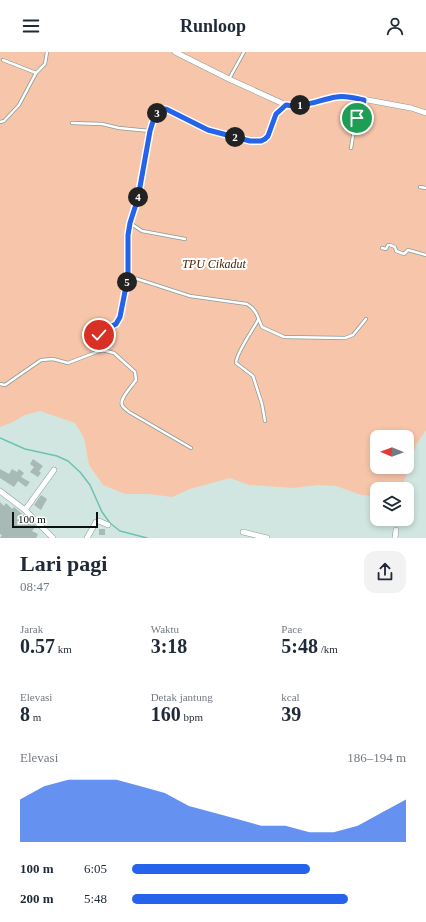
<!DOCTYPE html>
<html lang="id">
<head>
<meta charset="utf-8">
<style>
  :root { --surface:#fff; --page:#f2f2f3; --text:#1f2937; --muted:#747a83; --accent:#2563eb }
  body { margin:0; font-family:Georgia,serif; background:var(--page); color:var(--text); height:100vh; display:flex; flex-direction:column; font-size:15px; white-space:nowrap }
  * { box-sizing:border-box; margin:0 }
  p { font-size:13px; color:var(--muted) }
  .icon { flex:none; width:22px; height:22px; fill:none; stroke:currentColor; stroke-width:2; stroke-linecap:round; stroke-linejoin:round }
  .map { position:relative; height:486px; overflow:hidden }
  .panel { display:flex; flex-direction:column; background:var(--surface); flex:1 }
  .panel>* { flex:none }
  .needle { width:26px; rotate:271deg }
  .buttons { position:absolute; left:370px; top:378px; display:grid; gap:8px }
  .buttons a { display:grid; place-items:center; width:44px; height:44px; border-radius:8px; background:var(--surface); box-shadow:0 2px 6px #0003; font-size:20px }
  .scale { position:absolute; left:12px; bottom:10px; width:86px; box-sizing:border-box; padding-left:4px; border:2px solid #0b1210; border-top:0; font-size:11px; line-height:14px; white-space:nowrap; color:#0b1210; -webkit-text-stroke:3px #fff; paint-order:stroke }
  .pin { position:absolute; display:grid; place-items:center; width:34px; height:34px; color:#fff; margin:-17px; border:2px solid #fff; border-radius:50%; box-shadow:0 1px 4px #0007 }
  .km { position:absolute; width:20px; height:20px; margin:-10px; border-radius:50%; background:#222; color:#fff; font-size:11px; line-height:20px; text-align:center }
  .round { display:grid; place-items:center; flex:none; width:42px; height:42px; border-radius:12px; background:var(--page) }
  .overview { display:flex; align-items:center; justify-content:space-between; height:68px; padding:0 20px }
  h1 { font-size:22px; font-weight:600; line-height:30px }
  .metrics { display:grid; grid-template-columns:repeat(3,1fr); gap:6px; height:68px; padding:4px 20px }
  .metrics div { display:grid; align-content:center }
  .metrics b { font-size:20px; font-weight:600 }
  .metrics small { font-size:11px; font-weight:400 }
  .metrics p { font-size:11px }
  .chart { height:112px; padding:8px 20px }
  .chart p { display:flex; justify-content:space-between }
  .chart svg { width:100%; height:72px; margin-top:4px; fill:var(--accent); opacity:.7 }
  ul { padding:0 20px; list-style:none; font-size:13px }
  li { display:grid; grid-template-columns:64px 48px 1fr; align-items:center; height:30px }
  li i { height:10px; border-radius:5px; background:var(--accent) }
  header { display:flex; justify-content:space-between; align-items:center; height:52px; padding:0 20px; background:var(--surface); font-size:18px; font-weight:600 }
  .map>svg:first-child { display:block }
  .green { fill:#f7c6aa; fill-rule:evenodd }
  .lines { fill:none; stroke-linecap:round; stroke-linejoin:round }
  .stream { stroke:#6cc2b0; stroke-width:1.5 }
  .building { fill:#a7bab5 }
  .service-casing { stroke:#899c97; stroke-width:4 }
  .minor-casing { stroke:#899c97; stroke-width:6 }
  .service { stroke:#fff; stroke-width:2.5 }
  .minor { stroke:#fff; stroke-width:5 }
  .route-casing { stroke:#fff; stroke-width:8 }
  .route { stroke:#2563eb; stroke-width:5 }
  .labels { text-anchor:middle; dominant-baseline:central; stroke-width:4; stroke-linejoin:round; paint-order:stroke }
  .park-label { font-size:12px; font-style:italic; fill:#4a2307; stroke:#fff }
</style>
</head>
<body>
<header><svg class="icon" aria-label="menu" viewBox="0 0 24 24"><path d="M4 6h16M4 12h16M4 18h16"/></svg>Runloop<svg class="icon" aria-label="person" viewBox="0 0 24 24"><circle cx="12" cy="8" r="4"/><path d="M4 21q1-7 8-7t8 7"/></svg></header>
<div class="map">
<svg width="426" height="486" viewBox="0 0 426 486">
  <rect width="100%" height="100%" fill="#d2e6e1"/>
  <path class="green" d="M0,0H426V378L416,393L403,433L400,437H377V444L361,443L336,434L317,433L293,436L249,433L230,426L190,437L172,445L149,442H125L103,433L89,413L84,386L75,371L40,359L25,363L11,371L0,375ZM377,385H407V415H377Z"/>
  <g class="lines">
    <polyline class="stream" points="0,386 25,397 57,404 68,409 80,420 90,433 102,460 110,471 120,479 147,486"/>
  </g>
  <g class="building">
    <polygon points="33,407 43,414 39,419 41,421 38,425 30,420 34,415 30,412"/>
    <polygon points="0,417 9,422 12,417 17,420 19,417 24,421 21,425 30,430 26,435 18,429 14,435 0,426"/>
    <polygon points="41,443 47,447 41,458 34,453"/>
    <polygon points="0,450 4,454 6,451 12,457 14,455 36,474 32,479 38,482 36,486 0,486 2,483 0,482"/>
    <rect x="99" y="477" width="6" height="6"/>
  </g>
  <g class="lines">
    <defs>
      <g id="service">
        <polyline points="3,8 36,21"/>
        <polyline points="229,27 244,0"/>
        <polyline points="0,70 4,69 19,53 36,21 45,12 47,0"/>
        <polyline points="72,71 102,72 119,76 150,79"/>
        <polyline points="351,96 356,66 361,64 364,48"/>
        <polyline points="420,135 426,136"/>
        <polyline points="130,171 142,179 185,187"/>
        <polyline points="382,196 386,197 388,193 390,193 395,195 396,199 404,202 408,198 426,203"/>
        <path d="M128,224L190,244L247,252C257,258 257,264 262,275L284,285L345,286L353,283L366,267"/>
        <path d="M258,268C253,278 236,301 236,311L253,324L262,352L265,369"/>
        <polyline points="0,332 5,333 41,308 53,307 68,311 102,298"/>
        <path d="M191,396L129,360C127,358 123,356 122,353C119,347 133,333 136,328L135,320L114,301L102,298L97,289C102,274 116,277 120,266C128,245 129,219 129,197C129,192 128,187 129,181C130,169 135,158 138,146C140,136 142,126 143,116C146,104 150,56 165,57L208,78L250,89H261L265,87L268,83L276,62L286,53"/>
      </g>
      <g id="minor">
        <path d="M175,0L229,27L286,53C306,56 326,45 346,44L411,56L426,61"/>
        <polyline points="0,439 25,458 53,486"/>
        <polyline points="25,458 54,418"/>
        <polyline points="243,480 267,486"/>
        <polyline points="87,486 96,470 99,469 108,473"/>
        <polyline points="395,486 396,478"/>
      </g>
    </defs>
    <use href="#service" class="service-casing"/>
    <use href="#minor" class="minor-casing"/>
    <use href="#service" class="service"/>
    <use href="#minor" class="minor"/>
  </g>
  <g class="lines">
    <defs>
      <path id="route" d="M99,283L104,278L116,272L120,265L128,224V183L130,171L138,146L150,79C153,70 155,57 166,57L208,78L250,89H261L265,87L268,84L276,62L286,53C303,56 319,48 336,45C345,43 355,46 364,48L361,64L357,66"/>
    </defs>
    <use href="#route" class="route-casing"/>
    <use href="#route" class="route"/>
  </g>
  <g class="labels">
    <g class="park-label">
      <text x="214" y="212">TPU Cikadut</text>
    </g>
  </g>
</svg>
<div class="buttons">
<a><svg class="needle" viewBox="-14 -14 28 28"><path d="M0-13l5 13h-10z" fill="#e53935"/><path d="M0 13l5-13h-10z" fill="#747a83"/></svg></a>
<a><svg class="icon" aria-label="layers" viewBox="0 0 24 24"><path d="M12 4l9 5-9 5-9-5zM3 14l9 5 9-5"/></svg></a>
</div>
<div class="scale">100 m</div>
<div class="pin" style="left:357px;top:66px;background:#1e9e55"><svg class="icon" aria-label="arrive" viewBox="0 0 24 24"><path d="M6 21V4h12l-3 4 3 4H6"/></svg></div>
<div class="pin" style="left:99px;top:283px;background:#d93025"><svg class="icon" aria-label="check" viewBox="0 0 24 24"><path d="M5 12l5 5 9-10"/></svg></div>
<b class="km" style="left:300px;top:53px">1</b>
<b class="km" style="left:235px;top:85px">2</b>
<b class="km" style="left:157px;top:61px">3</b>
<b class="km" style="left:138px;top:145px">4</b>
<b class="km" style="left:127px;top:230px">5</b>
</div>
<section class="panel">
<div class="overview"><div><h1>Lari pagi</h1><p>08:47</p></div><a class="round"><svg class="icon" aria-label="share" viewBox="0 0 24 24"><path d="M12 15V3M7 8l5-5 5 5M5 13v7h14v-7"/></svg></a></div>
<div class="metrics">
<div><p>Jarak</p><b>0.57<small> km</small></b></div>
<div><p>Waktu</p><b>3:18</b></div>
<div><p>Pace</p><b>5:48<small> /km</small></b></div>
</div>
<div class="metrics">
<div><p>Elevasi</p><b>8<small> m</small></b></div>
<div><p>Detak jantung</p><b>160<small> bpm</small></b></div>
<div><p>kcal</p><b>39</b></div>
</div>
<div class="chart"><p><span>Elevasi</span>186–194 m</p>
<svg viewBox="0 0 160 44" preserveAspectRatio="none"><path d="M0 44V18L10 10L20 6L30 6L40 6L50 10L60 14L70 22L80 26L90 30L100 34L110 34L120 38L130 38L140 34L150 26L160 18V44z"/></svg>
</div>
<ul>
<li><b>100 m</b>6:05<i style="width:65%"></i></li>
<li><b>200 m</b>5:48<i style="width:79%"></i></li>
</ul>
</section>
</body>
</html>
